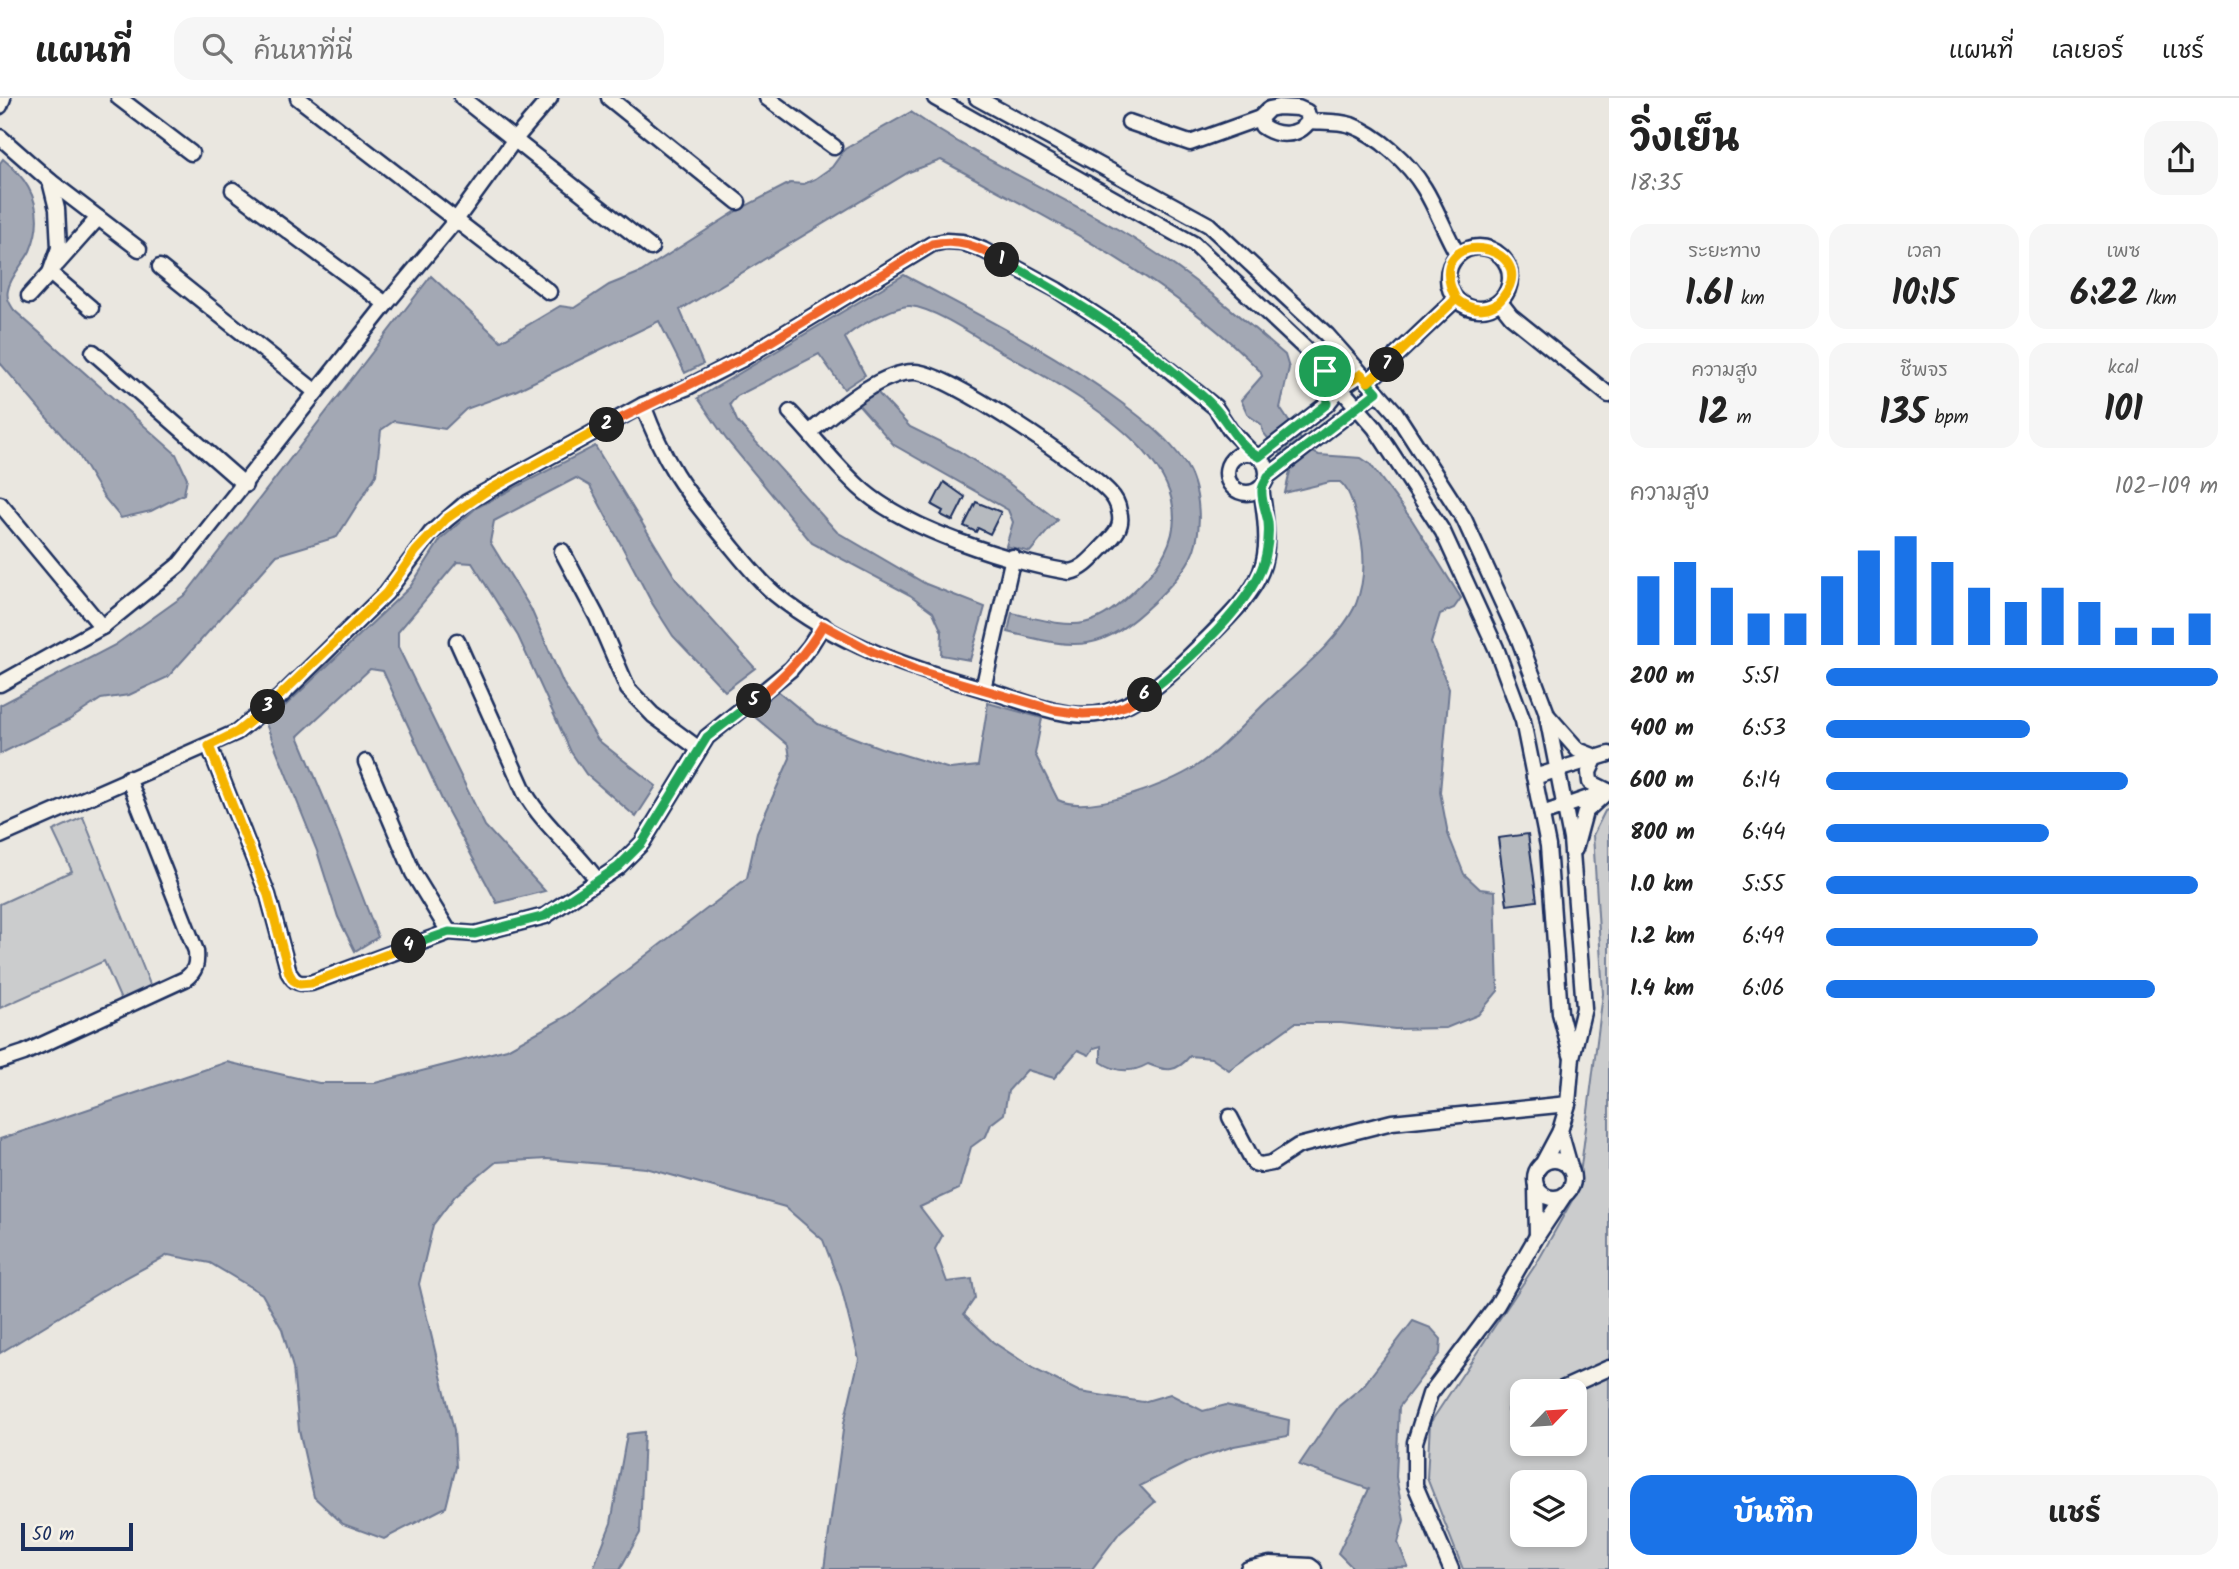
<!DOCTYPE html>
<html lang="th">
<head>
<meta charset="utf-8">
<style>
  :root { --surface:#fff; --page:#f6f6f6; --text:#222; --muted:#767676; --line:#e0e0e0; --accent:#1a73e8 }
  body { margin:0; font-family:Kalam,"Playpen Sans Thai",sans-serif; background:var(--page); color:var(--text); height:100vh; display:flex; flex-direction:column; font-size:26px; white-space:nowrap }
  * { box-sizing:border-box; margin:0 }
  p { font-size:23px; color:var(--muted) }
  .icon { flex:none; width:38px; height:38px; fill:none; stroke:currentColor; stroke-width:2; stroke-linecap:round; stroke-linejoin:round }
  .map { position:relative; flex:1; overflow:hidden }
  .panel { display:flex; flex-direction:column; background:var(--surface); width:630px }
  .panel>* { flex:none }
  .needle { width:46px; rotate:65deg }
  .buttons { position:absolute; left:1510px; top:1281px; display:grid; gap:14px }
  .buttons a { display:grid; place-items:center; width:77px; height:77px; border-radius:14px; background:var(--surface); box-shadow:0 4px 10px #0003; font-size:35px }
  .scale { position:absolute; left:21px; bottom:18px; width:112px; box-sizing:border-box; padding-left:7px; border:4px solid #1b2f5e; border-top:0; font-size:19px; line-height:24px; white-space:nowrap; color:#1b2f5e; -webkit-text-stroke:5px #f7f3e8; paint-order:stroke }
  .pin { position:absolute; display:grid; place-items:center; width:60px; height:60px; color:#fff; margin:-30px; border:4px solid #fff; border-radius:50%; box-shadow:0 2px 7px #0007 }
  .km { position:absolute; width:35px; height:35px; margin:-18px; border-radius:50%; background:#222; color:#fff; font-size:19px; line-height:35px; text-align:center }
  .round { display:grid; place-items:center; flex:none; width:74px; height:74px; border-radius:21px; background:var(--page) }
  .head { display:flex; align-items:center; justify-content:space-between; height:119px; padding:0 21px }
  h1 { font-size:38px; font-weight:700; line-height:52px }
  .figures { display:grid; grid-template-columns:repeat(3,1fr); gap:10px; height:119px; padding:7px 21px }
  .figures div { display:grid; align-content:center; border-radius:18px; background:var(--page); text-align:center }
  .figures b { font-size:35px; font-weight:700 }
  .figures small { font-size:19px; font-weight:400 }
  .figures p { font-size:19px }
  .chart { height:196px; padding:14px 21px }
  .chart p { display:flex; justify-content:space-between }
  .chart svg { width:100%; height:126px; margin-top:7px; stroke:var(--accent); stroke-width:6 }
  .button { display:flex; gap:14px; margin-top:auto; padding:14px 21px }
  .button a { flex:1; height:80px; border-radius:21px; background:var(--accent); color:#fff; font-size:28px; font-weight:700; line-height:80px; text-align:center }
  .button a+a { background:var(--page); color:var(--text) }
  ul { padding:0 21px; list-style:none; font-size:23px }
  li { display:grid; grid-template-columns:112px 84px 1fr; align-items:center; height:52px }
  li i { height:18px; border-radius:9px; background:var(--accent) }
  header { display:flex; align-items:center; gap:42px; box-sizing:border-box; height:98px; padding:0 35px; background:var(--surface); border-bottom:2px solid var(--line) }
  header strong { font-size:33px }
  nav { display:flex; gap:38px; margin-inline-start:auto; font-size:24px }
  .search { width:490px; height:63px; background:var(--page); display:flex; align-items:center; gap:18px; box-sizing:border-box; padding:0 24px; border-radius:21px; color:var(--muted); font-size:26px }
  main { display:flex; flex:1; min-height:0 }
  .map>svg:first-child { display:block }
  .green { fill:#cbcccd; stroke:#737e96; stroke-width:2; fill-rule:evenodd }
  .water { fill:#a3a8b4; stroke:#6d7892; stroke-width:2 }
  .building { fill:#b6babf; stroke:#1b2f5e; stroke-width:2 }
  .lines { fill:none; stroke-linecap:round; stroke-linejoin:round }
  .minor-casing { stroke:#1b2f5e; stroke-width:19 }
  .minor { stroke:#f7f3e8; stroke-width:14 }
  .split-1-casing { stroke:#fff; stroke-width:14 }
  .split-2-casing { stroke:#fff; stroke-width:14 }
  .split-3-casing { stroke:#fff; stroke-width:14 }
  .split-4-casing { stroke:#fff; stroke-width:14 }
  .split-5-casing { stroke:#fff; stroke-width:14 }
  .split-6-casing { stroke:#fff; stroke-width:14 }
  .split-7-casing { stroke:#fff; stroke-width:14 }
  .split-8-casing { stroke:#fff; stroke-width:14 }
  .split-1 { stroke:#22a559; stroke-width:9 }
  .split-2 { stroke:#f0652b; stroke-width:9 }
  .split-3 { stroke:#f5b400; stroke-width:9 }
  .split-4 { stroke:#f5b400; stroke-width:9 }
  .split-5 { stroke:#22a559; stroke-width:9 }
  .split-6 { stroke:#f0652b; stroke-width:9 }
  .split-7 { stroke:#22a559; stroke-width:9 }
  .split-8 { stroke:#f5b400; stroke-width:9 }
</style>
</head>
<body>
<header>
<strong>แผนที่</strong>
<div class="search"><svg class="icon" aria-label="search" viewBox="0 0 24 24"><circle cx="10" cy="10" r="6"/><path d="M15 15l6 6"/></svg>ค้นหาที่นี่</div>
<nav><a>แผนที่</a><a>เลเยอร์</a><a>แชร์</a></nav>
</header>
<main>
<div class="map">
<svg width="1609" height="1471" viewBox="0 0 1609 1471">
  <rect width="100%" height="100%" fill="#eae7e0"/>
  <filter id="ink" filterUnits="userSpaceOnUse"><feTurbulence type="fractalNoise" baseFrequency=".0143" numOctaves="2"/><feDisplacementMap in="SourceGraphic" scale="14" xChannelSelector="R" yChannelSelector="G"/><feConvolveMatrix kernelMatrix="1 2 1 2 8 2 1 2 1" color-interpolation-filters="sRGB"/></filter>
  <g filter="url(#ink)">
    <g class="green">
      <path d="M1609,711V1471H1463L1427,1380L1430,1325L1538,1163L1578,1092L1603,896L1593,737L1605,713ZM1522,1293H1575V1346H1522ZM1522,1384H1575V1437H1522Z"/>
      <polygon points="83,719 151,889 121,902 104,863 0,910 0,806 72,773 53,733"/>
    </g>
    <g class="water">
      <path d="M911,14C976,59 1050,92 1119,132C1179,167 1232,211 1285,257L1289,270L1280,310L1308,352L1319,357L1361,360L1370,366L1412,422L1461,500L1454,510L1440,516L1431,545L1449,591L1440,694L1448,736L1464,776L1480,791L1495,793L1498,893L1478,917L1446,930L1395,931L1341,925H1295L1229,972L1211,960L1190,958C1177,974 1167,974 1148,966C1132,975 1117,975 1101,964V948L1094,950L1089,957L1078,952L1054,980L1027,972L1008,993L1004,1016L991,1026L986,1038L971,1049L959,1091L920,1109L942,1138L935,1151L947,1184L972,1181L975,1200L964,1216L993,1244L1034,1271L1080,1294L1143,1304L1170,1296L1203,1313L1226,1307L1289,1322L1288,1338L1234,1348L1190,1363L1140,1388L1155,1404L1120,1434L1092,1471H824L844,1325L859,1261L841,1189L823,1142L785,1109L646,1070L547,1061L496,1064L455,1098L433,1127L419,1186L454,1332L456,1369L446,1409L384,1441L343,1426L314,1399L299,1332L293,1270L282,1231L262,1196L210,1165L168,1157L105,1191L0,1255V1041L227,964L319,985H375L507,951L567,918L747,780L757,734L790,660L788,647L743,609L773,589L818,626L881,650L950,671L978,668L988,605L1042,620L1035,656L1058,702C1090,717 1167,687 1195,669C1220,652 1241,629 1262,608C1291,580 1340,542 1356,506C1367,478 1365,450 1357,422C1353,409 1351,393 1340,384H1330L1285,395L1291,369L1263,334L1261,326L1248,317L1241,302L1262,278L1260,273C1171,180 1052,123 941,62L909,74L680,212L703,266L685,275L659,223L515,293L466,311L445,331L394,323L381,332L376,377L337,439L277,457L168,579L129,597L101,601L69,622L0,656V607L115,547L186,496L431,178L501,243L560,208L574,210L609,187L641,174L738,112L790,85L804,86L815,81L832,69L845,51Z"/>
      <path d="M3,61C33,85 46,115 30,153C24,165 10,179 8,192C6,200 10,206 14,212L176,356L187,380L184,396L151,413L121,420L103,398L78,356L0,265V65Z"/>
      <path d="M904,177C977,216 1052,253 1119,303C1142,320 1168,340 1184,364C1201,389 1204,434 1190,461C1181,477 1168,490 1156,502C1100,556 1079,552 1008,534L1012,515C1077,530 1090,537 1140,487C1244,385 1083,300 1005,256C980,242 938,211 910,208C897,207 853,230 845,240L865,277L844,291L819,256L737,298L730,306L737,323L837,434L926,486L985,509L970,562L941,557L942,534L933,514L910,497L812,445L726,341L698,300Z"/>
      <polygon points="877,294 910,329 959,353 1007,384 1057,422 1030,454 1006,448 1013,424 1008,412 894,347 858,306"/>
      <polygon points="595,348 678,484 755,570 725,593 673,538 652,505 590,388 576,380 494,423 490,444 531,511 563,585 598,642 656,688 636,719 586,676 571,654 518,538 472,465 457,464 398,534 398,549 485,728 545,793 497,805 444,706 383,573 370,571 298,638 331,717 378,839 355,853 338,819 317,753 266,626 410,489 441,441 476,410"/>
      <polygon points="1413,1223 1431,1230 1441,1241 1440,1255 1399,1309 1396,1379 1404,1422 1398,1445 1408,1469 1354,1471 1338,1455 1369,1391 1299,1367 1339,1308 1363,1288"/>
      <polygon points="644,1334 640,1435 620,1471 593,1471 611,1425 627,1336"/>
    </g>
    <g class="building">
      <polygon points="944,384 965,399 953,423 941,417 943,413 932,407"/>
      <polygon points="976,404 1001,414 990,436 978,430 976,434 964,428"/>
      <polygon points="1528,736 1537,803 1507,807 1498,740"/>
    </g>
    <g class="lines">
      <defs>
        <g id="minor">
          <polyline points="119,0 191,55"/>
          <polyline points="298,0 549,194"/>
          <polyline points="462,0 651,150"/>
          <polyline points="609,0 738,104"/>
          <polyline points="767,0 834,49"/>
          <polyline points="935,0 1194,146 1309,254 1375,330 1443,434 1496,550 1523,623 1548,748 1560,915 1571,957"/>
          <polyline points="977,0 1209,127 1327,237 1395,314 1464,421 1518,539 1546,613 1571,741 1584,910 1572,959 1568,1006 1560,1033"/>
          <polyline points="0,8 3,0"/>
          <path d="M1279,9L1298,10L1307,14L1309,23C1298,39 1277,39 1262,28L1260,20L1269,11Z"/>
          <path d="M1309,23C1322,24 1339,23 1351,27C1378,37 1409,65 1424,90C1437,111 1445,135 1458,157"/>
          <polyline points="1129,24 1190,45 1260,20"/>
          <polyline points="0,39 50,83 57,111 59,150 50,175"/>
          <polyline points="50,83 139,151"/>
          <polyline points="233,92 386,206"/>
          <circle cx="1479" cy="180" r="31"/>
          <polyline points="57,166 98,120"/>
          <polyline points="160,169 316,294"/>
          <polyline points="29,198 50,175 91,210"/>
          <polyline points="1500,204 1511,218 1609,297"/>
          <polyline points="93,254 245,387"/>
          <polyline points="1368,284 1456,201"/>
          <path d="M643,307C664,364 683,391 722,437C739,457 755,479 775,496C837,547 915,572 990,593C1024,603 1067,623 1103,615C1147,605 1178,569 1209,539C1265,483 1274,470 1261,390"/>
          <path d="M790,314C813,338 834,366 859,389C904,431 1009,464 1070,474C1084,471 1093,459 1103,449C1114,438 1124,429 1119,413C1118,406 1114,399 1109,394C1084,368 948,275 915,274C880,273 835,314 810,334"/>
          <circle cx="1247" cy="375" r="20"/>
          <polyline points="1259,359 1327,306 1340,290 1361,276"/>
          <polyline points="1268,378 1377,294"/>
          <polyline points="0,406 102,529"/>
          <polyline points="562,453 597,519 628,591 653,617 699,651"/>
          <path d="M457,543L525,695C544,728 575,751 597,782"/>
          <polyline points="0,586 102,529 180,466 386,206 456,122 515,41 550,0"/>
          <polyline points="983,591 1013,459"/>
          <polyline points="1548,618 1578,652 1596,659"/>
          <path d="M209,648L268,797L289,875C295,885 299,886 311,885L449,834L475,836L545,818L618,769L642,745L707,639L791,571L810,548L823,527"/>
          <polyline points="1596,659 1589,674 1590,684 1608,693"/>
          <polyline points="366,664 413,775 449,834"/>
          <polyline points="1534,679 1609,656"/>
          <polyline points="1542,716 1600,696"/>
          <polyline points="0,738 237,634 280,599 386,495 431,435 467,404 643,307 686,290 742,261 932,146 946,143 962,144 983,152 1057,192 1126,237 1215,309 1230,332 1253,356"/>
          <polyline points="1575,751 1585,714 1608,693"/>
          <path d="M0,963L24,955L185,881C196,873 197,866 196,853L128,680"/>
          <polyline points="1230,1019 1254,1065 1261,1067 1272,1065 1298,1048 1392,1024 1568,1006"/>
          <circle cx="1554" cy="1081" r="19"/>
          <polyline points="1543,1065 1560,1033 1571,1072"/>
          <polyline points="1536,1088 1537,1138 1563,1099"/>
          <polyline points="1558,1293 1609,1270"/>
          <polyline points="1516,1312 1522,1309"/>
          <polyline points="1248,1471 1270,1466 1310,1468 1314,1471"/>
          <polyline points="1451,1471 1415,1387 1415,1344 1430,1296 1497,1207 1537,1138"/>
        </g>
      </defs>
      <use href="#minor" class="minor-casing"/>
      <use href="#minor" class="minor"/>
    </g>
  </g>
  <g class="lines" filter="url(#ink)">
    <defs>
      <path id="split-1" d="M1002,162C1064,196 1126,233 1181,280C1191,289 1203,297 1213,308C1229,324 1237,348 1259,359L1327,306L1325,273"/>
      <path id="split-2" d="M607,327L742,261L932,146C959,140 978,149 1002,162"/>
      <polyline id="split-3" points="268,609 386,495 416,453 446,421 485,394 607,327"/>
      <polyline id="split-4" points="268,609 237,634 209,648 268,797 289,875 293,882 300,886 311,885 409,848"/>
      <polyline id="split-5" points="409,848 449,834 475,836 545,818 618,769 642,745 707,639 754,603"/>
      <path id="split-6" d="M754,603C782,581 805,558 823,527L873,554L916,572L1054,612L1083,616L1102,615L1125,608L1145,597"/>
      <path id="split-7" d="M1145,597C1181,570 1259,501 1266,456C1268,446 1269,434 1268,424C1266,414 1261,402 1262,392C1262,388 1266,383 1268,378L1377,294L1368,284L1387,267"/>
      <path id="split-8" d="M1325,273L1340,290L1361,276L1368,284L1456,201C1417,124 1545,144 1503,199C1491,216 1470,213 1456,201C1433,223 1410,245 1387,267"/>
    </defs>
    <use href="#split-1" class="split-1-casing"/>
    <use href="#split-2" class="split-2-casing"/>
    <use href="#split-3" class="split-3-casing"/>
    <use href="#split-4" class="split-4-casing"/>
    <use href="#split-5" class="split-5-casing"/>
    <use href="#split-6" class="split-6-casing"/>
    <use href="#split-7" class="split-7-casing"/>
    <use href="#split-8" class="split-8-casing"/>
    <use href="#split-1" class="split-1"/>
    <use href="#split-2" class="split-2"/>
    <use href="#split-3" class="split-3"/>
    <use href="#split-4" class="split-4"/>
    <use href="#split-5" class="split-5"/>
    <use href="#split-6" class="split-6"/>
    <use href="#split-7" class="split-7"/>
    <use href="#split-8" class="split-8"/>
  </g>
</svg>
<div class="buttons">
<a><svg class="needle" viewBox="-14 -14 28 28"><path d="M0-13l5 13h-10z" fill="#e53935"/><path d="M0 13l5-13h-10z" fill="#767676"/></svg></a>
<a><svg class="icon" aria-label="layers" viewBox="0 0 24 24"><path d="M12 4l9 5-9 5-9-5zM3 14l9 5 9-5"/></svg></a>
</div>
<div class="scale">50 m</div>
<div class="pin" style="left:1325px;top:273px;background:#1e9e55"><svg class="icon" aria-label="arrive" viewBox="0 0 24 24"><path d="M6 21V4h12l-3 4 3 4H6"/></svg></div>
<b class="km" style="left:1002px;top:162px">1</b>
<b class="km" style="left:607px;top:327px">2</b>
<b class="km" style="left:268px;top:609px">3</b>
<b class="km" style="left:409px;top:848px">4</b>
<b class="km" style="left:754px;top:603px">5</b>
<b class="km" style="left:1145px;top:597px">6</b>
<b class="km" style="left:1387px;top:267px">7</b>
</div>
<section class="panel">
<div class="head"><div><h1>วิ่งเย็น</h1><p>18:35</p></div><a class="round"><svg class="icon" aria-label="share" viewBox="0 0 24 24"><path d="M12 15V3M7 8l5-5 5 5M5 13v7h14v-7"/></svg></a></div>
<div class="figures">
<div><p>ระยะทาง</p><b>1.61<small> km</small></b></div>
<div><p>เวลา</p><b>10:15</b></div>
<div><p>เพซ</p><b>6:22<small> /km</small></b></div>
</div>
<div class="figures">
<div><p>ความสูง</p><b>12<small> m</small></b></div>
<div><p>ชีพจร</p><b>135<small> bpm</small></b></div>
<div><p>kcal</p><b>101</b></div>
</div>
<div class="chart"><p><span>ความสูง</span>102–109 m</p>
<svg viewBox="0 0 160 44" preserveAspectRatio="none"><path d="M5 44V20M15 44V15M25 44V24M35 44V33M45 44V33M55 44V20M65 44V11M75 44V6M85 44V15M95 44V24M105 44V29M115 44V24M125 44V29M135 44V38M145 44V38M155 44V33"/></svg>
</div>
<ul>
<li><b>200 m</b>5:51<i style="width:100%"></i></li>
<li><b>400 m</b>6:53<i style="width:52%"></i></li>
<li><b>600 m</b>6:14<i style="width:77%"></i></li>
<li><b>800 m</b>6:44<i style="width:57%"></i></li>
<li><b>1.0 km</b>5:55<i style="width:95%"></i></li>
<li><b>1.2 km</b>6:49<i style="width:54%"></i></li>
<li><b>1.4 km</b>6:06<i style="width:84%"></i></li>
</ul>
<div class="button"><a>บันทึก</a><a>แชร์</a></div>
</section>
</main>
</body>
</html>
